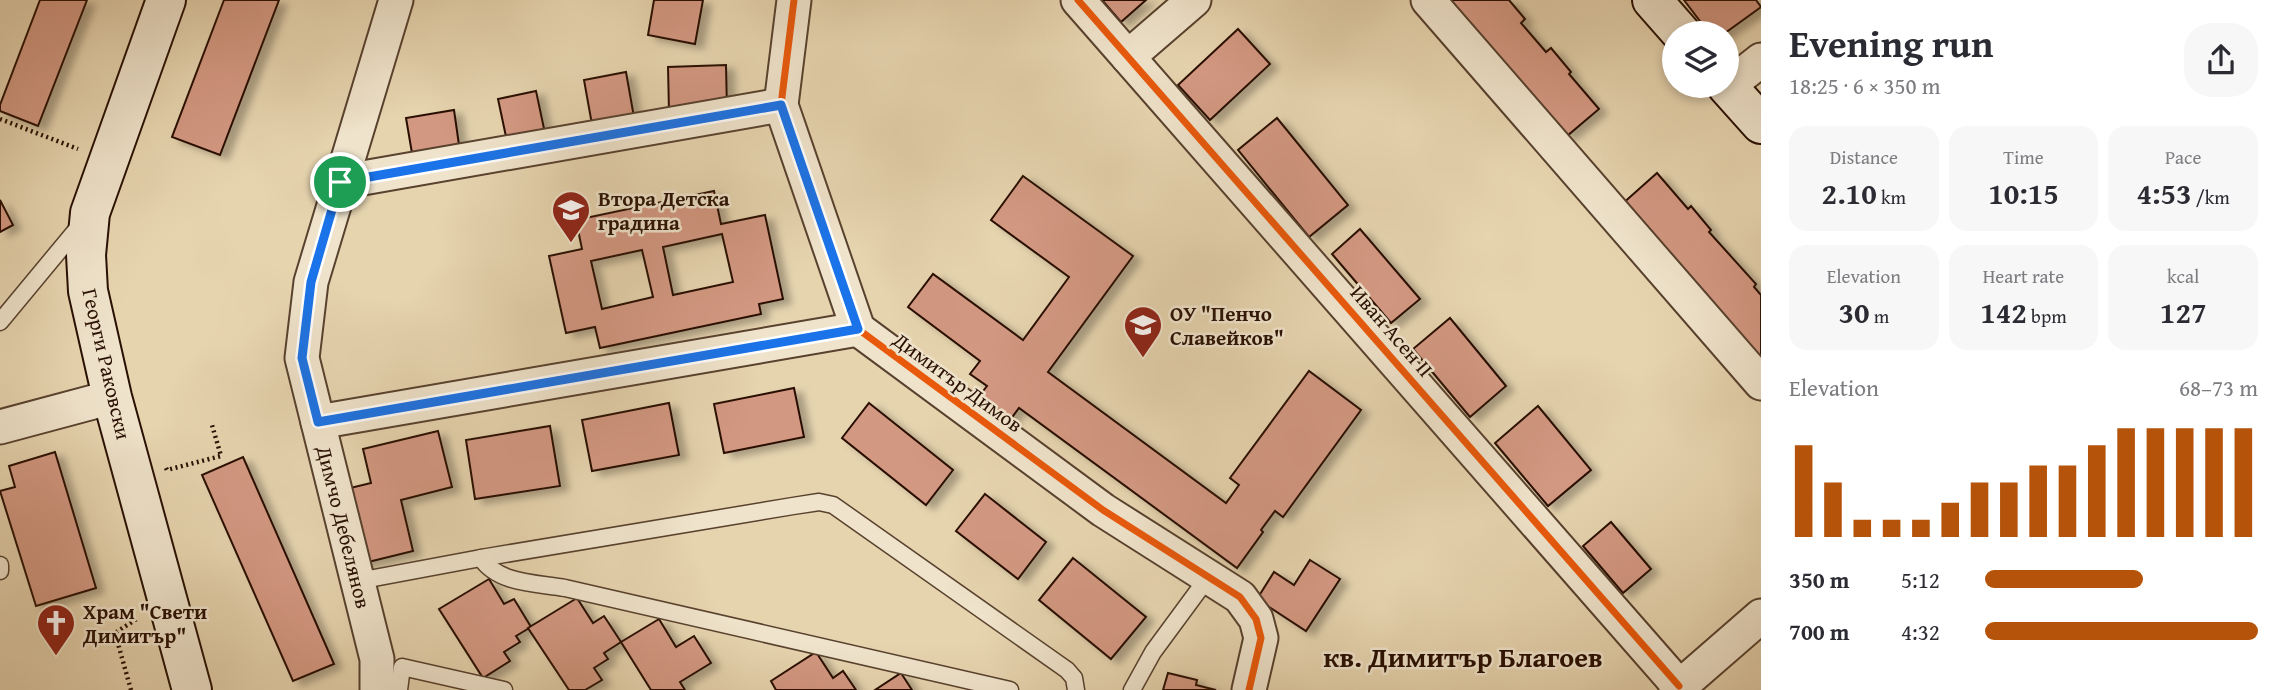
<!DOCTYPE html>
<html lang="en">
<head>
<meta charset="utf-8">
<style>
  :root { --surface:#fff; --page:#f7f7f7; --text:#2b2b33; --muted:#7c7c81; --accent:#b45309 }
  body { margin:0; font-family:"Gentium Book Plus",serif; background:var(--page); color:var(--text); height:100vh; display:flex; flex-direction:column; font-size:26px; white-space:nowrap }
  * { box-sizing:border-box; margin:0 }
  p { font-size:23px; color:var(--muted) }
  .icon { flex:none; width:38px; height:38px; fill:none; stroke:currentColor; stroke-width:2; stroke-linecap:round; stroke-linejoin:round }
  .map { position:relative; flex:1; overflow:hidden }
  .details { display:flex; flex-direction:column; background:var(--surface); width:525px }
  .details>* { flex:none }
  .buttons { position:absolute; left:1662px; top:21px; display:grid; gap:14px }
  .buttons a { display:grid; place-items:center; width:77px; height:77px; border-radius:50%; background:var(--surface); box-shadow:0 4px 10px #0003; font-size:35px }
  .pin { position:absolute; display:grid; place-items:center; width:60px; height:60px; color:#fff; margin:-30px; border:4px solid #fff; border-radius:50%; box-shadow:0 2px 7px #0007 }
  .round { display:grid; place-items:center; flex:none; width:74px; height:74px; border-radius:28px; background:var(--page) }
  .overview { display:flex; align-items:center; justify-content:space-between; height:119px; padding:0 28px }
  h1 { font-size:38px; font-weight:700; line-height:52px }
  .figures { display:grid; grid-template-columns:repeat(3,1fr); gap:10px; height:119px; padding:7px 28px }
  .figures div { display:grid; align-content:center; border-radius:18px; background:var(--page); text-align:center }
  .figures b { font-size:30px; font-weight:700 }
  .figures small { font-size:19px; font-weight:400 }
  .figures p { font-size:19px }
  .chart { height:196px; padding:14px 28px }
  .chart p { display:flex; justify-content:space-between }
  .chart svg { width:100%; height:126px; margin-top:7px; stroke:var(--accent); stroke-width:6 }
  ul { padding:0 28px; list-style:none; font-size:23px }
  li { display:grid; grid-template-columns:112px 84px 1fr; align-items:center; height:52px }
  li i { height:18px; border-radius:9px; background:var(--accent) }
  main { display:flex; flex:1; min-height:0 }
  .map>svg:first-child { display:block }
  .building { fill:#d39882; stroke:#291003; stroke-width:2; fill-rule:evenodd; filter:url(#shadow) }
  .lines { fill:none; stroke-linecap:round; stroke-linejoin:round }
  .lane-casing { stroke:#58412e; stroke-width:19 }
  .street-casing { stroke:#58412e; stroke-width:37 }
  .secondary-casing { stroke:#291003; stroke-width:42 }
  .path { stroke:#291003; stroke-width:4.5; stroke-dasharray:2 3.5; stroke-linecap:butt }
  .lane { stroke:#efe3cb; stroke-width:16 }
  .street { stroke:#efe3cb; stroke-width:33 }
  .secondary { stroke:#efe3cb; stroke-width:38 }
  .cycleway-casing { stroke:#efe3cb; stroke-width:11 }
  .cycleway { stroke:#e8590c; stroke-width:7 }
  .route-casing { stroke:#fff; stroke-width:14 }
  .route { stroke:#1a73e8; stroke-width:9 }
  .labels { text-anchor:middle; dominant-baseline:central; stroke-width:5; stroke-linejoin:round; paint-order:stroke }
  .poi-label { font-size:21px; font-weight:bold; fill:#291003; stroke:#efe3cb; text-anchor:start }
  .street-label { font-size:21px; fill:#291003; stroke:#efe3cb }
  .district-label { font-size:28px; font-weight:bold; fill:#291003; stroke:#efe3cb }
</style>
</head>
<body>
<main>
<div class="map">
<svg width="1761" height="690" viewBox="0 0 1761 690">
  <defs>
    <filter id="shadow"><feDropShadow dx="8" dy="4.5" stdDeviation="3.5" flood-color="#0004"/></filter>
  </defs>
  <rect width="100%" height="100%" fill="#e6d4af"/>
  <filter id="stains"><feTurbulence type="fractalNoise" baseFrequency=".00286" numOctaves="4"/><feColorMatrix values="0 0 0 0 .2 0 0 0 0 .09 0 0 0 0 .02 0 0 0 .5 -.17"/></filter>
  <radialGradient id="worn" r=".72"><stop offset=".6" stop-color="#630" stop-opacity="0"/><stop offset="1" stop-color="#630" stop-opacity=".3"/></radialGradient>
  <g class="building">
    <polygon points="40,0 87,0 38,126 0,111 0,105"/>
    <polygon points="224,0 279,0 220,155 172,137"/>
    <polygon points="654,0 703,0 695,44 648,35"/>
    <polygon points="1102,0 1146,0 1121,22"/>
    <polygon points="1447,0 1509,0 1525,19 1521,23 1546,52 1551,48 1571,72 1569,74 1599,109 1567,136"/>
    <polygon points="1684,0 1756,0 1761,7 1725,33 1709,33"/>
    <polygon points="1238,29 1270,64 1210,120 1178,85"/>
    <polygon points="726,65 727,110 669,111 668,67"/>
    <polygon points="626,72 635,123 593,130 584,80"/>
    <polygon points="536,91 546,138 508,146 498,99"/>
    <polygon points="454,110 460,152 413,159 406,118"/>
    <polygon points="1277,118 1348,205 1309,237 1238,150"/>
    <polygon points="1657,173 1688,209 1691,206 1711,230 1709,232 1756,284 1754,287 1761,295 1761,361 1621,205"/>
    <polygon points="1023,176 1133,256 1048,372 1226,503 1239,485 1230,478 1309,371 1361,410 1283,517 1275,511 1261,530 1263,532 1237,568 1019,408 1007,424 976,400 987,386 970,374 980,361 908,307 933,274 1023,340 1069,277 991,220"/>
    <path d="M714,191L721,224L765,215L783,299L759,304L761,314L600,348L595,327L566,333L549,256L582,249L576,220ZM722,234L733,282L673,295L663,247ZM642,250L653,297L602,309L591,261Z"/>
    <polygon points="0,200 13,225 0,232"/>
    <polygon points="1360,229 1420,299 1391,323 1332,254"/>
    <polygon points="1450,318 1506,386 1470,417 1413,349"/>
    <polygon points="794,388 804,437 724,453 714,404"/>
    <polygon points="669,403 679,455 592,471 582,420"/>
    <polygon points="869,403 953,470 926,505 842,438"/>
    <polygon points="1538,406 1591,470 1548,506 1495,443"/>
    <polygon points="550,426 560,486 475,499 466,440"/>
    <polygon points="438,431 452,487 401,500 413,551 360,564 342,490 371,483 363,449"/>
    <polygon points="55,452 96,588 36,606 0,491 15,487 9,466"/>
    <polygon points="243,457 334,664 293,681 202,475"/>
    <polygon points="985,494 1046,542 1018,579 956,531"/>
    <polygon points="1611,522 1651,569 1623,593 1583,546"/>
    <polygon points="1073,558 1146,617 1111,659 1039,600"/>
    <polygon points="1310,560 1340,579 1306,631 1257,599 1274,572 1294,585"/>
    <polygon points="489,579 504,604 514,599 531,627 516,636 520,642 504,652 510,661 483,678 439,609"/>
    <polygon points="577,598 593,623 604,616 621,642 604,653 608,659 594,668 602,680 585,690 569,690 528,628"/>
    <polygon points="659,619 676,647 694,636 711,663 680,682 685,690 651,690 621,642"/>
    <polygon points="816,652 833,678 843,671 856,690 776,690 771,681"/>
    <polygon points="901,673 912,690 875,690"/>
    <polygon points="1168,673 1197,680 1196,685 1216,690 1163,690"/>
  </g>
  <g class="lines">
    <defs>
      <g id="lane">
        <polyline points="0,322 82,223"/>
        <polyline points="481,558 793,506 819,502 833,505 1067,670 1074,678 1076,690"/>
        <polyline points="0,565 0,571"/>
        <path d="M358,581L481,558C498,584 537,583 565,588L1010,690"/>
        <polyline points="399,690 402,667 504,690"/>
        <polyline points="1132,690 1153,652 1209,576"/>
      </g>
      <g id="street">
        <polyline points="794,0 781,105 858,329 1103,510 1240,597 1256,619 1261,638 1249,690"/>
        <polyline points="1078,0 1679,686"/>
        <polyline points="1428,0 1761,383"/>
        <polyline points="1128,57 1194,0"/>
        <polyline points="1728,86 1761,60"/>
        <polyline points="340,182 781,105"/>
        <polyline points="318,422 858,329"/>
        <polyline points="0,427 112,397"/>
        <polyline points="377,690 377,659 302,358 311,282 396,0"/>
        <polyline points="1676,690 1761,616"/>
      </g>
      <g id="secondary">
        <polyline points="166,0 90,213 86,255 88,291 112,397 192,690"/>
        <polyline points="1652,0 1681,33"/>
        <polyline points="1727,86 1761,124"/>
      </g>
    </defs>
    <use href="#lane" class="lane-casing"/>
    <use href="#street" class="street-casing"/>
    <use href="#secondary" class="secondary-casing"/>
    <g class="path">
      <polyline points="0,119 78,149"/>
      <polyline points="166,468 167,470 221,456 212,425"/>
      <polyline points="131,690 115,633 138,618"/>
    </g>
    <use href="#lane" class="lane"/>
    <use href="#street" class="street"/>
    <use href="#secondary" class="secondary"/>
    <defs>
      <g id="cycleway">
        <polyline points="794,0 781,105 858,329 1103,510 1240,597 1256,619 1261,638 1249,690"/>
        <polyline points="1078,0 1679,686"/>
      </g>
    </defs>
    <use href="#cycleway" class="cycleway-casing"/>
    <use href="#cycleway" class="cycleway"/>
  </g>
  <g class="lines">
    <defs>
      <polygon id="route" points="781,105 858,329 318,422 302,358 311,282 340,182"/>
    </defs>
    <use href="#route" class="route-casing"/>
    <use href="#route" class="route"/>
  </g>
  <defs>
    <symbol id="school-pin" viewBox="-11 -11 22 30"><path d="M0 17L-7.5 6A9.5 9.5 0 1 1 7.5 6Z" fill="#8f2418" stroke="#efe3cb"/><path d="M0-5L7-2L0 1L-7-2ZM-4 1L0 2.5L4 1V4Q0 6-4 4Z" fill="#fff"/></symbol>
    <symbol id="church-pin" viewBox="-11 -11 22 30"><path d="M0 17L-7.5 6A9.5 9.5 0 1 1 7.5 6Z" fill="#8f2418" stroke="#efe3cb"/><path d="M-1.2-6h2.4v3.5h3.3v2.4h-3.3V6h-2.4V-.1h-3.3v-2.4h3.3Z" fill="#fff"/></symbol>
  </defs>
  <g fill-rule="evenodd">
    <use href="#school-pin" x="549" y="188" width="44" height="60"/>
    <use href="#school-pin" x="1121" y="303" width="44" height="60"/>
    <use href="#church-pin" x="34" y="601" width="44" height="60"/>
  </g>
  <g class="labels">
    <g class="poi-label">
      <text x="598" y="198">Втора Детска<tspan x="598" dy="24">градина</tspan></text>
      <text x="1170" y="313">ОУ "Пенчо<tspan x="1170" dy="24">Славейков"</tspan></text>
      <text x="83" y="611">Храм "Свети<tspan x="83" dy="24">Димитър"</tspan></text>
    </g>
    <g class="street-label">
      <text transform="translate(1392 331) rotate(49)">Иван Асен II</text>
      <text transform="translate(107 364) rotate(77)">Георги Раковски</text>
      <text transform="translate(958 382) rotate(36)">Димитър Димов</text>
      <text transform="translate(344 527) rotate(76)">Димчо Дебелянов</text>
    </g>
    <g class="district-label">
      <text x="1463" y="656">кв. Димитър Благоев</text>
    </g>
  </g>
  <rect width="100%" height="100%" filter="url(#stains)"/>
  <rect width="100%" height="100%" fill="url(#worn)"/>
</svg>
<div class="buttons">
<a><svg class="icon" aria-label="layers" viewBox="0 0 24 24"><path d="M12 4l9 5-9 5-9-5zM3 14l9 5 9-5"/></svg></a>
</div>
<div class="pin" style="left:340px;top:182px;background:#1e9e55"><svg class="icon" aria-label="arrive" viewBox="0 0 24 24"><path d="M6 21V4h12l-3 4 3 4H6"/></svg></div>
</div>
<section class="details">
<div class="overview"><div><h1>Evening run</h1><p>18:25 · 6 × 350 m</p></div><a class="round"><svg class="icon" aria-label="share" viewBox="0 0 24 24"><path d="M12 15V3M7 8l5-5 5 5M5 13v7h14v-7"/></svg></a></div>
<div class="figures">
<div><p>Distance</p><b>2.10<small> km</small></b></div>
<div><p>Time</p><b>10:15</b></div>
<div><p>Pace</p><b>4:53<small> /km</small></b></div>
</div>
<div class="figures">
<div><p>Elevation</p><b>30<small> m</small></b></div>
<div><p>Heart rate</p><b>142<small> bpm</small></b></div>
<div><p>kcal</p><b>127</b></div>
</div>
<div class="chart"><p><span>Elevation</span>68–73 m</p>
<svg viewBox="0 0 160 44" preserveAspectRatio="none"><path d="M5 44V12M15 44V25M25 44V38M35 44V38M45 44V38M55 44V32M65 44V25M75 44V25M85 44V19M95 44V19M105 44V12M115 44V6M125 44V6M135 44V6M145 44V6M155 44V6"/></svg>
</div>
<ul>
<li><b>350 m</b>5:12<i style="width:58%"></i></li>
<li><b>700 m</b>4:32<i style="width:100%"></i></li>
</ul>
</section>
</main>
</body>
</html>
